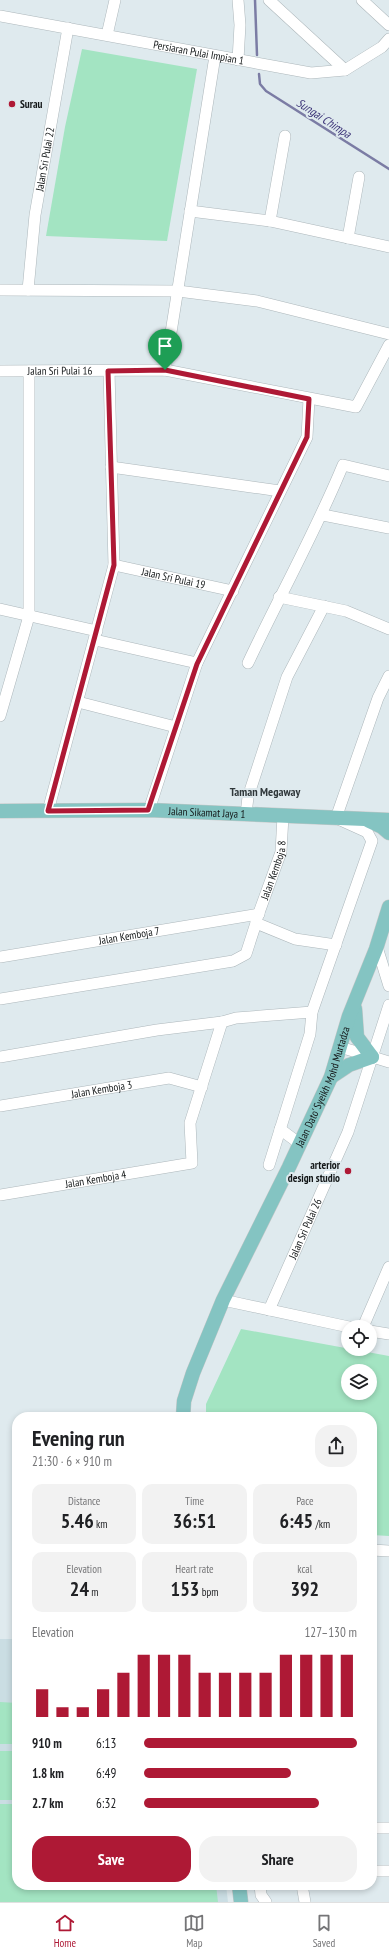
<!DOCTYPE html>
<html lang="en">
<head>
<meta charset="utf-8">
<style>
  :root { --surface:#fff; --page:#f2f2f2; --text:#202124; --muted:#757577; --line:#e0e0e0; --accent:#ae1935 }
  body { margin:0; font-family:"PT Sans Narrow",sans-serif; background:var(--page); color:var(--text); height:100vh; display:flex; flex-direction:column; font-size:15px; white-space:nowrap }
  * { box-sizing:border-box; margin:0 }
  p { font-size:13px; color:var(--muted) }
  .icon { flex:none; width:22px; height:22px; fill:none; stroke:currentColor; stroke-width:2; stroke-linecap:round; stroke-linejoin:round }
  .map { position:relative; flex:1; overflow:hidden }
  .details { position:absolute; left:12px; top:1412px; width:365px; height:478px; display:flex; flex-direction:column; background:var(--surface); border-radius:16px; box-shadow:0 2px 6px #0003 }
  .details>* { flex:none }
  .fabs { position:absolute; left:341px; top:1320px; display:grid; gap:8px }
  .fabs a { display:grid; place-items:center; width:36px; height:36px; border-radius:50%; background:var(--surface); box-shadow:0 2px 6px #0003; font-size:20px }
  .pin { position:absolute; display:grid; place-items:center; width:34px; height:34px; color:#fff; margin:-41px -17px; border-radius:50% 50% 50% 0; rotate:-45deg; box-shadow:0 0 4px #0007 }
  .pin .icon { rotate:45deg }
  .round { display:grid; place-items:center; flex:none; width:42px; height:42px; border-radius:16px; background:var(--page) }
  .head { display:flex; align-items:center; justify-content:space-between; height:68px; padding:0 20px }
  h1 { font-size:22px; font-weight:700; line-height:30px }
  .figures { display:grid; grid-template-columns:repeat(3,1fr); gap:6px; height:68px; padding:4px 20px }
  .figures div { display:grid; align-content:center; border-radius:10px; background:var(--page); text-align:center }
  .figures b { font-size:20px; font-weight:700 }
  .figures small { font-size:11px; font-weight:400 }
  .figures p { font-size:11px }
  .chart { height:112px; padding:8px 20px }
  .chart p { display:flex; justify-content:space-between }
  .chart svg { width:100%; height:72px; margin-top:4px; stroke:var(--accent); stroke-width:6 }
  .cta { display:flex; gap:8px; margin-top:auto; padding:8px 20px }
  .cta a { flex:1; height:46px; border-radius:16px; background:var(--accent); color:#fff; font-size:16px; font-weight:700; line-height:46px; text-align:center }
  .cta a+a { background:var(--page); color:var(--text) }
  ul { padding:0 20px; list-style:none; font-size:13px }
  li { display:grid; grid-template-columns:64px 48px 1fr; align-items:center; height:30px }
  li i { height:10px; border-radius:5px; background:var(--accent) }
  .tab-bar { display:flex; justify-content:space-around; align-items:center; height:56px; border-top:1px solid var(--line); background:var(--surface); font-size:11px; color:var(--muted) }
  .tab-bar a { display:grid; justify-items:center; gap:2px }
  .tab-bar .current { color:var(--accent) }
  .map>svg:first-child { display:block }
  .built { fill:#cadde3 }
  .green { fill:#a3e4c2; fill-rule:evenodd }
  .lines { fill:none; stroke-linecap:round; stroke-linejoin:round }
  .stream { stroke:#7b7ca4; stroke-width:2.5 }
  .minor-casing { stroke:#adb7bb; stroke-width:12 }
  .major-casing { stroke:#c6c7c7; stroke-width:15 }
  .minor { stroke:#fff; stroke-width:11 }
  .major { stroke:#84c4c2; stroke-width:14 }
  .route-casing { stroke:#fff; stroke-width:8 }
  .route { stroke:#ae1935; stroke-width:5 }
  .poi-dot { fill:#ae1935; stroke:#dfeaee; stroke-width:1.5 }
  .labels { text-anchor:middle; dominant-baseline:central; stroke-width:4; stroke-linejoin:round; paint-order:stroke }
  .street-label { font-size:11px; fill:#121617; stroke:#dfeaee }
  .poi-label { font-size:11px; font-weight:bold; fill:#121617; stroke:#dfeaee; text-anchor:start }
  .water-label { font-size:12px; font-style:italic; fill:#3c3478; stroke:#dfeaee }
  .neighbourhood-label { font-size:12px; font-weight:bold; fill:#2f373a; stroke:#dfeaee }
</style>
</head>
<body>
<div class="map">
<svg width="389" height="1902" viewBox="0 0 389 1902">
  <rect width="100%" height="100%" fill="#dfeaee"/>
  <polygon class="built" points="0,1639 17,1639 17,1885 226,1885 228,1902 0,1902"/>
  <g class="green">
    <polygon points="82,49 197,69 167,241 46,236 65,127"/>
    <path d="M241,1329L389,1356V1536L372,1535V1417H206V1404ZM348,1371H370V1393H348Z"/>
    <polygon points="0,1702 17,1703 17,1744 0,1744"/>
    <rect x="0" y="1751" width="17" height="49"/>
    <polygon points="0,1804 17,1804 17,1885 216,1885 218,1902 0,1902"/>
  </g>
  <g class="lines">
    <g class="stream">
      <polyline points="255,0 257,55"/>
      <polyline points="259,74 260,84 266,91 389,169"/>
    </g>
    <defs>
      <g id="minor">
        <polyline points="238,0 240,25 238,60"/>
        <polyline points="269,0 345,70"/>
        <polyline points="362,0 389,25"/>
        <path id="s1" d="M0,16L311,73L345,70L382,47L389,39"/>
        <polyline points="107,35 115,0"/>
        <polyline points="190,211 270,221 389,247"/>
        <polyline points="270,221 285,136"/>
        <polyline points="348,238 359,177"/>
        <polyline points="0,290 178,291 257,301 389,334"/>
        <path id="s2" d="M28,290L35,215L68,28"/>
        <polyline points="165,370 215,56"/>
        <path id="s3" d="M0,371L165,370L356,407L389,345"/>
        <polyline points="111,467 280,491"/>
        <polyline points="323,515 389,528"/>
        <path id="s4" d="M114,565L233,591"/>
        <polyline points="279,597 346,611 389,629"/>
        <polyline points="0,609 97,631"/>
        <polyline points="95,640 197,663"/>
        <path d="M248,663C279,597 315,533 343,465L389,476"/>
        <polyline points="78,702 176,727"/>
        <polyline points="0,716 29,616 29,371"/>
        <polyline points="149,810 197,663 307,437 309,399"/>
        <polyline points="48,811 114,565 109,371"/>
        <polyline points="246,814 248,797 287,677 324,606"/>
        <path id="s5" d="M256,921L281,852L283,816"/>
        <polyline points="377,947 389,986"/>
        <path id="s6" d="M0,957L259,914"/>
        <polyline points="0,999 233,961 246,954 256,923 295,939 336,945"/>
        <polyline points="340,1047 389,1062"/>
        <polyline points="0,1057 157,1030 222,1022"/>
        <path id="s7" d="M0,1106L169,1078L202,1087"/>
        <polyline points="280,1129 300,1144"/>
        <polyline points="269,1165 310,1034 312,1012 372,841 367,832 336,818 378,698 389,676"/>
        <path id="s8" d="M0,1195L192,1163L190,1123L222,1022L236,1018L312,1012"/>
        <polyline points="223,1300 349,1327"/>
        <path id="s9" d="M269,1310L348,1132L389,1005"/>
        <polyline points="363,1327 389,1267"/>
        <polyline points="370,1331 389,1334"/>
        <polyline points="372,1550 389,1551"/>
        <polyline points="372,1828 389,1828"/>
        <polyline points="372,1871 389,1871"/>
        <polyline points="260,1885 261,1895 266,1902"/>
        <polyline points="302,1885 305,1902"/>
      </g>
      <g id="major">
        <path id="s10" d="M0,811L149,810L389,820"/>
        <polyline points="369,821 382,827 389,833"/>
        <polyline points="355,1009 357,1037 372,1057"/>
        <polyline points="331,1077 349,1065 372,1057"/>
        <path id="s11" d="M183,1417L184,1401L193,1373L223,1300L289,1167L331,1077L349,1016L376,949L389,907"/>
        <polyline points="239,1885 241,1902"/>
      </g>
    </defs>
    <use href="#minor" class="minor-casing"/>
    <use href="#major" class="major-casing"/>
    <use href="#minor" class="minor"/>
    <use href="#major" class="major"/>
  </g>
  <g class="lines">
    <defs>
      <polygon id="route" points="165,370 309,399 307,437 197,664 148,810 48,811 114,565 108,371"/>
    </defs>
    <use href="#route" class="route-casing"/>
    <use href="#route" class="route"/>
  </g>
  <g class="poi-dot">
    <circle cx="12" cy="104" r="4"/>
    <circle cx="348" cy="1171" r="4"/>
  </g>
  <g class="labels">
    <g class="street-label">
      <text stroke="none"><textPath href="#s1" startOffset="202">Persiaran Pulai Impian 1</textPath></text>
      <text stroke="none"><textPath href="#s2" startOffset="132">Jalan Sri Pulai 22</textPath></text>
      <text stroke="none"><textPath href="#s3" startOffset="60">Jalan Sri Pulai 16</textPath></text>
      <text stroke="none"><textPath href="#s4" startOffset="61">Jalan Sri Pulai 19</textPath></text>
      <text stroke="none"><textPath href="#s10" startOffset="207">Jalan Sikamat Jaya 1</textPath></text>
      <text stroke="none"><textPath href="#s5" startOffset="54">Jalan Kemboja 8</textPath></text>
      <text stroke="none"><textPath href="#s6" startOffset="131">Jalan Kemboja 7</textPath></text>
      <text stroke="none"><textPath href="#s11" startOffset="360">Jalan Dato' Syeikh Mohd Murtadza</textPath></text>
      <text stroke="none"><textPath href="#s7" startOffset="103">Jalan Kemboja 3</textPath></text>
      <text stroke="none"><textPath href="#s8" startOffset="97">Jalan Kemboja 4</textPath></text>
      <text stroke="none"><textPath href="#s9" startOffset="89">Jalan Sri Pulai 26</textPath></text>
    </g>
    <g class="poi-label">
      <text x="20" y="104">Surau</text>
      <text x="340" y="1165" text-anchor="end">arterior<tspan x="340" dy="13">design studio</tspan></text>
    </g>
    <g class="water-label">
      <text transform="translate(324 118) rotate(33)">Sungai Chimpa</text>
    </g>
    <g class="neighbourhood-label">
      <text x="265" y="791">Taman Megaway</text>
    </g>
  </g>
</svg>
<div class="fabs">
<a><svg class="icon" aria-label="locate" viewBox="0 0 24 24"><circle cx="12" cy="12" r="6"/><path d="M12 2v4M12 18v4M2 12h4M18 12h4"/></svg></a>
<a><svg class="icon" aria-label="layers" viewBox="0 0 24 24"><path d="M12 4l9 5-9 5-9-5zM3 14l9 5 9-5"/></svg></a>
</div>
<div class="pin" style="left:165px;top:370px;background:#1e9e55"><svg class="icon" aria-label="arrive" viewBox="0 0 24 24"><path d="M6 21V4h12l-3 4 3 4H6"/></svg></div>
<section class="details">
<div class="head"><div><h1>Evening run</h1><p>21:30 · 6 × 910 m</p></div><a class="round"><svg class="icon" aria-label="share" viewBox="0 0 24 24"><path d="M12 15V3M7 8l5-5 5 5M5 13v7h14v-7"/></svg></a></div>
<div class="figures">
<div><p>Distance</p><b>5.46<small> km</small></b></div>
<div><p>Time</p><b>36:51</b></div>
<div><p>Pace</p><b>6:45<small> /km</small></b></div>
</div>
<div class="figures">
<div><p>Elevation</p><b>24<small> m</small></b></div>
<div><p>Heart rate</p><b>153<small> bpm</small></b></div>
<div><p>kcal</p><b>392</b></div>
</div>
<div class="chart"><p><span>Elevation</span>127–130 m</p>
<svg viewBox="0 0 160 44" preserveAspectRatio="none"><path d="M5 44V27M15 44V38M25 44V38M35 44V27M45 44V17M55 44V6M65 44V6M75 44V6M85 44V17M95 44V17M105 44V17M115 44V17M125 44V6M135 44V6M145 44V6M155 44V6"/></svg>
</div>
<ul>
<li><b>910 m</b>6:13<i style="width:100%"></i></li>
<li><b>1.8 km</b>6:49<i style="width:69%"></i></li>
<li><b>2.7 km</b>6:32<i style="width:82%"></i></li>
</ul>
<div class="cta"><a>Save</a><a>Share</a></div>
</section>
</div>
<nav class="tab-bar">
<a class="current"><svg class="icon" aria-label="home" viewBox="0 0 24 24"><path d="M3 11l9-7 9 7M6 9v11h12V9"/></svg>Home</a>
<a><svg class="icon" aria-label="map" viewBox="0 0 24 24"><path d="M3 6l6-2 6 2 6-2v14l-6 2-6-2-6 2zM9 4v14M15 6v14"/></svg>Map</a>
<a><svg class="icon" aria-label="saved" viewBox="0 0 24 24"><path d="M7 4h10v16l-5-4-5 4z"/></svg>Saved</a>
</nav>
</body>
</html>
